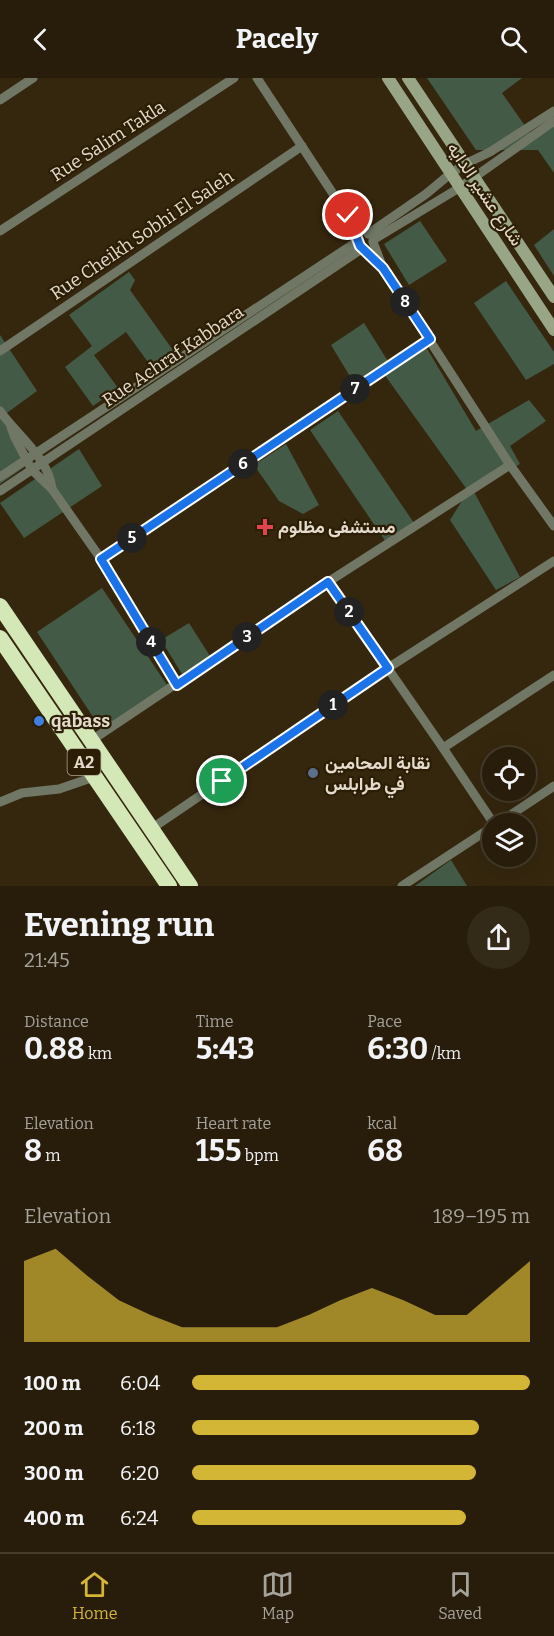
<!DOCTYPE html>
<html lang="en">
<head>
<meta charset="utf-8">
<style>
  :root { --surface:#281d0a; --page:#342a18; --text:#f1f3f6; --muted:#a5a29c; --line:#443b2b; --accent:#d3b635 }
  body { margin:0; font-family:Bitter,Vazirmatn,serif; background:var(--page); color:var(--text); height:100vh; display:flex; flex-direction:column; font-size:22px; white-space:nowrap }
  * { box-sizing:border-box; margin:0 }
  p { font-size:20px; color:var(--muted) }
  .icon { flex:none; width:33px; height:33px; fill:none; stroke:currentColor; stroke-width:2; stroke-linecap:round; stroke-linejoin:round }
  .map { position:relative; height:808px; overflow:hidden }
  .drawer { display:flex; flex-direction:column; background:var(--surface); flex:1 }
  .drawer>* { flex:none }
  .tools { position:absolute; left:482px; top:669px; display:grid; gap:12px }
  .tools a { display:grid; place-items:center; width:54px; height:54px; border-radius:50%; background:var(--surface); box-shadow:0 6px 24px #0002,0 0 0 2px var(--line); font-size:30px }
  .pin { position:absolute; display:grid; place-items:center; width:51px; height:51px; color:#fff; margin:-26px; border:3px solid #fff; border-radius:50%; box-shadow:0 2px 6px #0007 }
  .km { position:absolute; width:30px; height:30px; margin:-15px; border-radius:50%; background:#222; color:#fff; font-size:16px; line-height:30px; text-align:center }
  .round { display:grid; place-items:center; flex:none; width:63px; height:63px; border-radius:32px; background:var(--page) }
  .head { display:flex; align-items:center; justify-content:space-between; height:102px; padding:0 24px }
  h1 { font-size:33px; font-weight:700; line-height:45px }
  .metrics { display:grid; grid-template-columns:repeat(3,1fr); gap:9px; height:102px; padding:6px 24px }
  .metrics div { display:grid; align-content:center }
  .metrics b { font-size:30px; font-weight:700 }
  .metrics small { font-size:16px; font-weight:400 }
  .metrics p { font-size:16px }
  .chart { height:168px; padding:12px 24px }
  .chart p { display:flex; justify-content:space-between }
  .chart svg { width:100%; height:108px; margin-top:6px; fill:var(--accent); opacity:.7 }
  ul { padding:0 24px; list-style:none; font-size:20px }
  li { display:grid; grid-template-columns:96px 72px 1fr; align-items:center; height:45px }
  li i { height:15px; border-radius:8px; background:var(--accent) }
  header { display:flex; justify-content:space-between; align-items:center; height:78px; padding:0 24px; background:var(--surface); font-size:27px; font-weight:700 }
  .tabs { display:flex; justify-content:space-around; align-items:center; height:84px; border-top:2px solid var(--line); background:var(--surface); font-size:16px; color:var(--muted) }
  .tabs a { display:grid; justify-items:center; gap:3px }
  .tabs .selected { color:var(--accent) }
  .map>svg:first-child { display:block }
  .green { fill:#435a46 }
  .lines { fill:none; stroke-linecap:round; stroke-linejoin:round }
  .street { stroke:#707865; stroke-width:9 }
  .secondary { stroke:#98a586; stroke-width:12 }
  .highway { stroke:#d3e7b7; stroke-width:16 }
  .route-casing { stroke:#fff; stroke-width:12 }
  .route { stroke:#1a73e8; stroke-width:8 }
  .health-dot { fill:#e0444e; stroke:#2b1e04; stroke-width:2 }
  .shop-dot { fill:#3f7fe0; stroke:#2b1e04; stroke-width:2 }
  .service-dot { fill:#5c6f8a; stroke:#2b1e04; stroke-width:2 }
  .labels { text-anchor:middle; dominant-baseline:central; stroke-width:4.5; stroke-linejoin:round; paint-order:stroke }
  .shield { fill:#2b1e04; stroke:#aca291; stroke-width:1.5 }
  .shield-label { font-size:16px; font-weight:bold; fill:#e4dbcd }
  .street-label { font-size:18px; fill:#e4dbcd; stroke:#2b1e04 }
  .poi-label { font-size:18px; font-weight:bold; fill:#e4dbcd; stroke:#2b1e04; text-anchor:start }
</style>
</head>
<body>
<header><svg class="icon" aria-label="back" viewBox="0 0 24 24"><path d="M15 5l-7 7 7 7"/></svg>Pacely<svg class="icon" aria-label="search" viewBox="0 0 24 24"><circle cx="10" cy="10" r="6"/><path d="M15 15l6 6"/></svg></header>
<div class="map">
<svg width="554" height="808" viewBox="0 0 554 808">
  <rect width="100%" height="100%" fill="#35270e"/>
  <g class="green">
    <polygon points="427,0 522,0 502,15 530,55 554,38 554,95 538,72 476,72"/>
    <polygon points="420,143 447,183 409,207 384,166"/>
    <polygon points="554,151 554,198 534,167"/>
    <polygon points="129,194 135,202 130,212 175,275 153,291 126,254 94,277 118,310 93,328 65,289 92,268 69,237"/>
    <polygon points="506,203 554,274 554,286 526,302 474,225"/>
    <polygon points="364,245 391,288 426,269 476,353 529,322 546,343 510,368 520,386 474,414 520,499 496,512 450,442 468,413 384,296 357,310 331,267"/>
    <polygon points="0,257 37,313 4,337 33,383 0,406"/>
    <polygon points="338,333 416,448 388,467 310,352"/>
    <polygon points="286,366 319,427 303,436 279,423 254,387"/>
    <polygon points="79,371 102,408 24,460 0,425"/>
    <polygon points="102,510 167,607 101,651 37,554"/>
    <polygon points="189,545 210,578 182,596 161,562"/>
    <polygon points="451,782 467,808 415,808"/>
  </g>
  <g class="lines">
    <g class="street">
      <polyline points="257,0 347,137 359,161"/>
      <polyline points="0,22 33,0"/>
      <polyline points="0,153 234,0"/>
      <polyline points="368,156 426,116 450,96 465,86 490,74 554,33"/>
      <polyline points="373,162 459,110 554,43"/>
      <polyline points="373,164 383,190"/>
      <polyline points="365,171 383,190 510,387 554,448"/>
      <polyline points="0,273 302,68"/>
      <path d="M0,333C17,357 49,380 52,411"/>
      <polyline points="11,349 15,360 32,392 52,411 101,481 177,607"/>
      <polyline points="0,399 358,163"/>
      <polyline points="0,413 363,170"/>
      <polyline points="101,481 430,261"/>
      <polyline points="328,504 443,670 554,597"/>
      <polyline points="92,662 328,504 510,387"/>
      <polyline points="443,670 494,746"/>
      <polyline points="0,724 22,715 59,711 94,699"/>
      <polyline points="497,746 554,708"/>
      <polyline points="151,751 388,590 554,483"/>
      <polyline points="402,808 492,749"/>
    </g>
    <g class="secondary">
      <polyline points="388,0 554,252"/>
      <polyline points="408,0 554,219"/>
    </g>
    <g class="highway">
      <polyline points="0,528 190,808"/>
      <polyline points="0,560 169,808"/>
    </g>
  </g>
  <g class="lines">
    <defs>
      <polyline id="route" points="222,703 388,590 328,504 177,607 101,481 430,261 383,190 360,168 348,137"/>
    </defs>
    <use href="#route" class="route-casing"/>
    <use href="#route" class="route"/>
  </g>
  <path class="health-dot" d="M262 440h6v6h6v6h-6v6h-6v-6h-6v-6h6z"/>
  <circle class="shop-dot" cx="39" cy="643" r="6"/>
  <circle class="service-dot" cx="313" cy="695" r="6"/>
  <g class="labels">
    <rect class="shield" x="67.5" y="671" width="33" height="26" rx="4.5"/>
    <g class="shield-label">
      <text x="84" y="684">A2</text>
    </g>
    <g class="street-label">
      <text transform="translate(108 63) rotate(-33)">Rue Salim Takla</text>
      <text transform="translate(485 116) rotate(56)">شارع عشير الدايه</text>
      <text transform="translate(142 157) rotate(-34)">Rue Cheikh Sobhi El Saleh</text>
      <text transform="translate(173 278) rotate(-34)">Rue Achraf Kabbara</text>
    </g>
    <g class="poi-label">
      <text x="278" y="449">مستشفى مظلوم</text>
      <text x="51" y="643">qabass</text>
      <text x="325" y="685">نقابة المحامين<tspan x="325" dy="21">في طرابلس</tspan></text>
    </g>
  </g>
</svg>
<div class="tools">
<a><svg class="icon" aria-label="locate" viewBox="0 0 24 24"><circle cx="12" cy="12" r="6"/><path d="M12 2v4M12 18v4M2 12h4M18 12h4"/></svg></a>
<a><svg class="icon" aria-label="layers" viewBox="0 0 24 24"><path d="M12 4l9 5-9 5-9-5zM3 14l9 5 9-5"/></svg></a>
</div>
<div class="pin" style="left:222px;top:703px;background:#1e9e55"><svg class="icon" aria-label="arrive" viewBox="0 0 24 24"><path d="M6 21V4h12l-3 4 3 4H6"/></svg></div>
<div class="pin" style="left:348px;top:137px;background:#d93025"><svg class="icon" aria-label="check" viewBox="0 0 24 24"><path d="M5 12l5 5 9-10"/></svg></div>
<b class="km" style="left:333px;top:627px">1</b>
<b class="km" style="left:349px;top:534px">2</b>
<b class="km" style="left:247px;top:559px">3</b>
<b class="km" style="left:151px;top:564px">4</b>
<b class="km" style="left:132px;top:460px">5</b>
<b class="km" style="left:243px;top:386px">6</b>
<b class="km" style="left:355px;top:311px">7</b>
<b class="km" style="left:405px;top:224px">8</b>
</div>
<section class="drawer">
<div class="head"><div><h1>Evening run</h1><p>21:45</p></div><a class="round"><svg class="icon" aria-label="share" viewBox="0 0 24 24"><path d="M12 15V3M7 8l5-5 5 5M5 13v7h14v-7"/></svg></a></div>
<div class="metrics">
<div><p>Distance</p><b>0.88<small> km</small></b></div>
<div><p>Time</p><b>5:43</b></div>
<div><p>Pace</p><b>6:30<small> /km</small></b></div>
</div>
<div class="metrics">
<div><p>Elevation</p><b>8<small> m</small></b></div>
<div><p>Heart rate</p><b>155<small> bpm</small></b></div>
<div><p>kcal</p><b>68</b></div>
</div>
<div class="chart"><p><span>Elevation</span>189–195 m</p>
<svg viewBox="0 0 160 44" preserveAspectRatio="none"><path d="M0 44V11L10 6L20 17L30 27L40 33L50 38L60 38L70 38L80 38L90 33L100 27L110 22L120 27L130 33L140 33L150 22L160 11V44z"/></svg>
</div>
<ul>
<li><b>100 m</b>6:04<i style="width:100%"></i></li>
<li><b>200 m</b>6:18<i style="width:85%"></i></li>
<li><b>300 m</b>6:20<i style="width:84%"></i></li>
<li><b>400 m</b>6:24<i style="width:81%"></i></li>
</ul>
</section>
<nav class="tabs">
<a class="selected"><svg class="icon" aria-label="home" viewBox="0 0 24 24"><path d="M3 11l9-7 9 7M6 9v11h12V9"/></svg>Home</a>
<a><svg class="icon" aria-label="map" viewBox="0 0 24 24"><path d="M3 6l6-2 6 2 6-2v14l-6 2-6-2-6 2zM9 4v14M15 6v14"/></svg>Map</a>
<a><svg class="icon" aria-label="saved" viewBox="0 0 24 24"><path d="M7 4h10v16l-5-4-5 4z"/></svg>Saved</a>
</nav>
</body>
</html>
